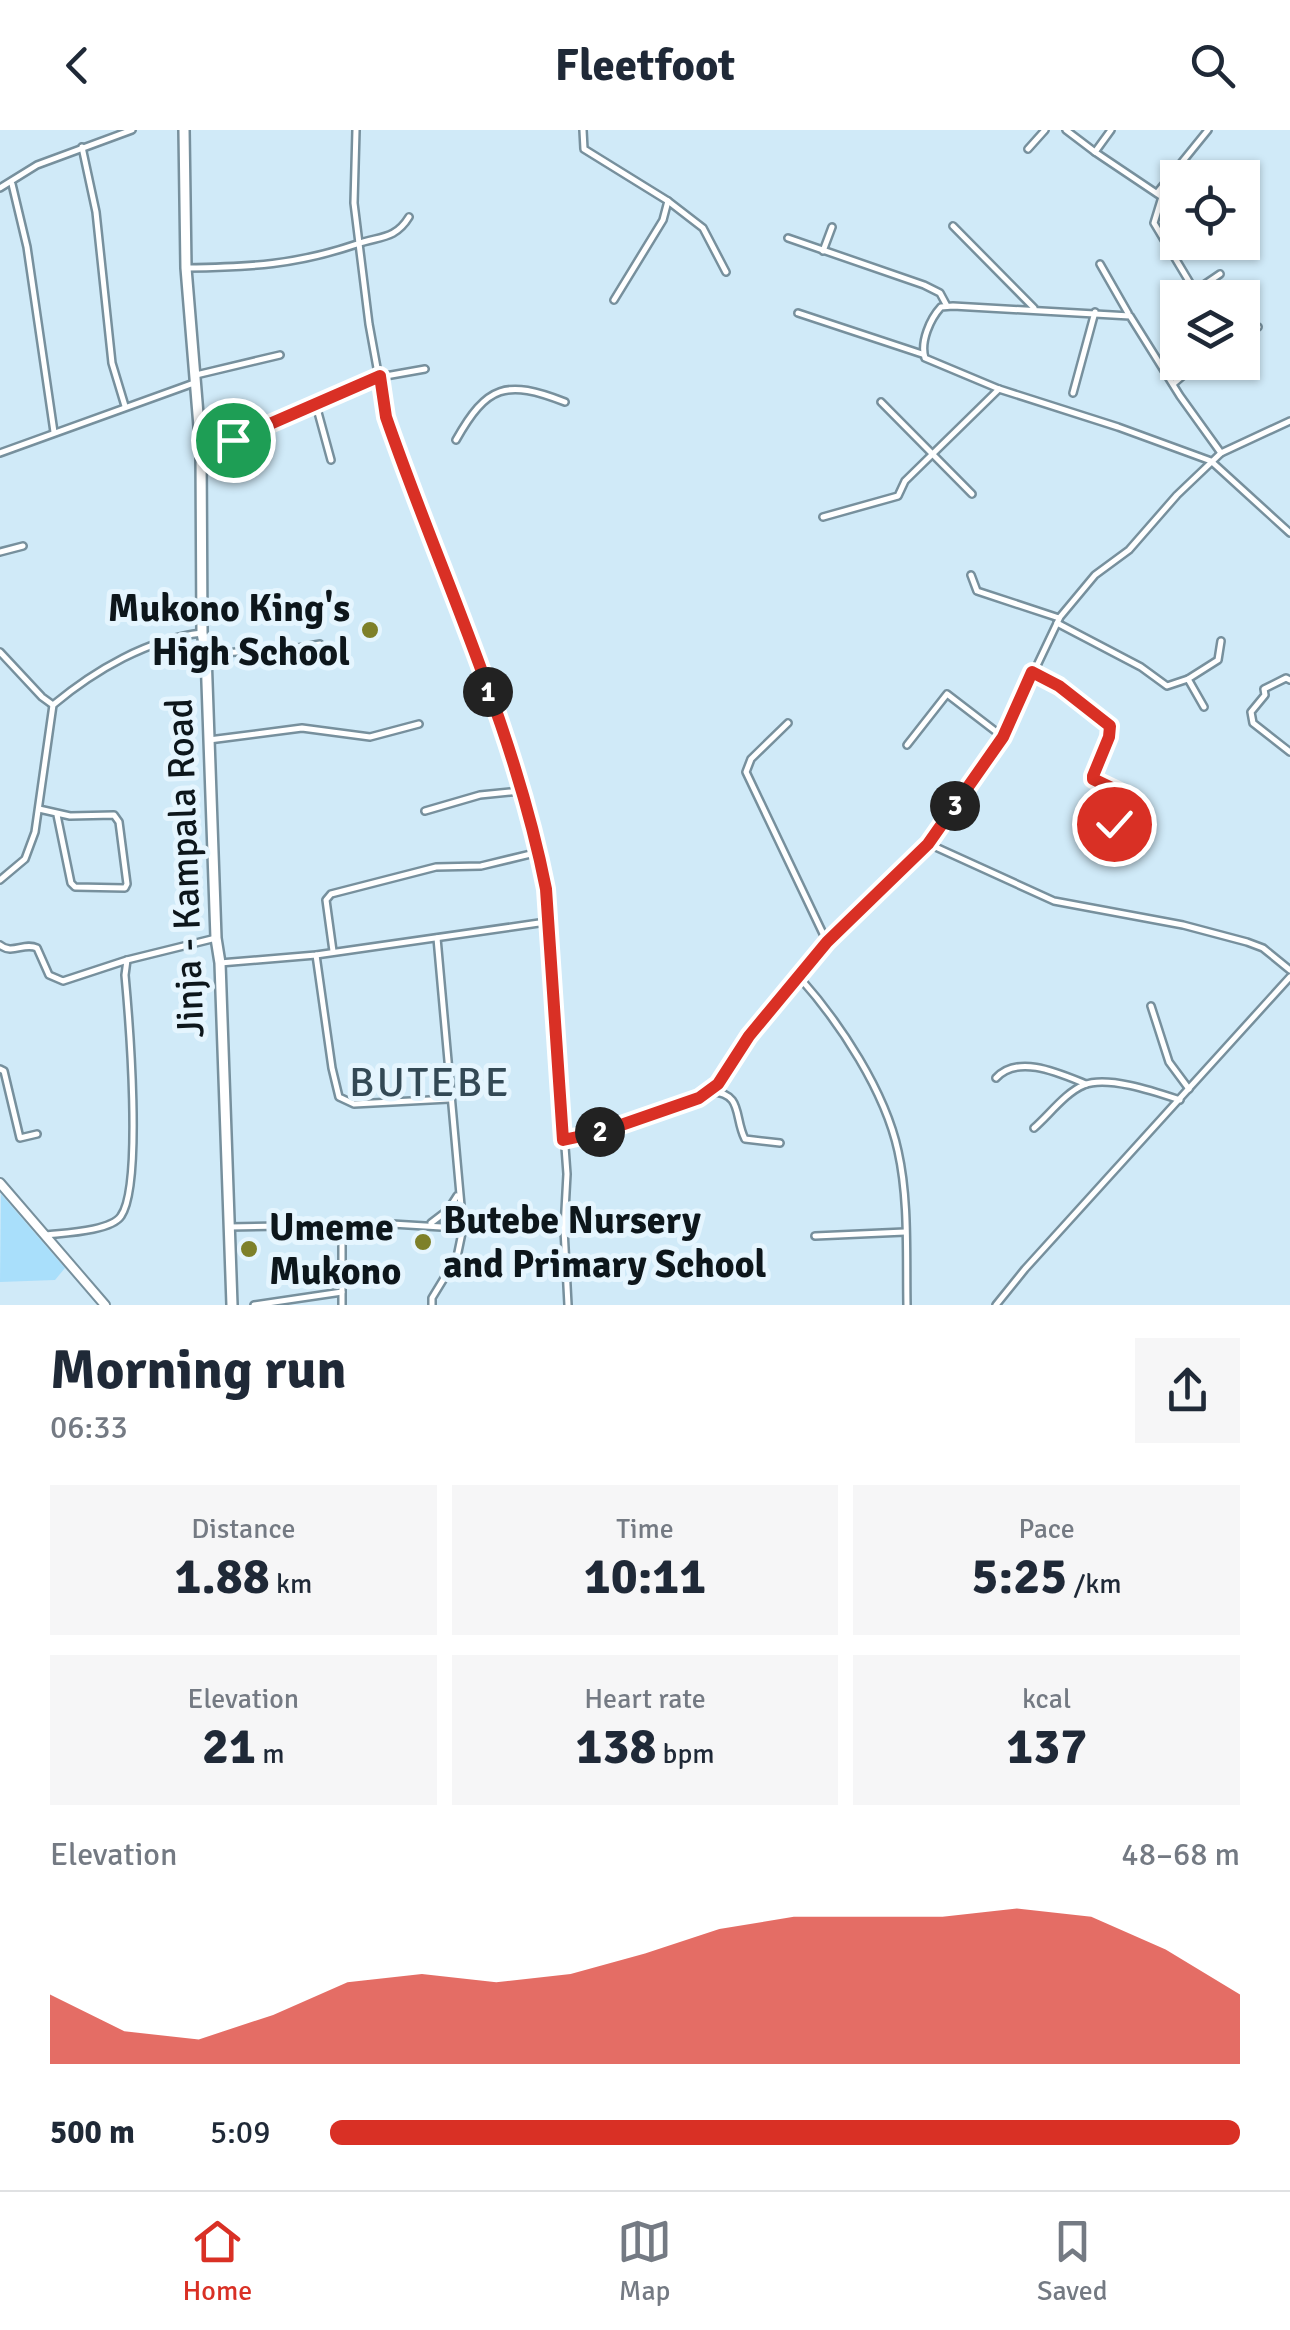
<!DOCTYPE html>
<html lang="en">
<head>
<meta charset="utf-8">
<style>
  :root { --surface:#fff; --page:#f6f6f7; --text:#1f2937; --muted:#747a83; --line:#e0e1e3; --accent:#d93025 }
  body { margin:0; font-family:Signika,sans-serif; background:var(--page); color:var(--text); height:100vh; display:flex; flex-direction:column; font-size:38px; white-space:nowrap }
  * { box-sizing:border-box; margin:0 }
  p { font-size:32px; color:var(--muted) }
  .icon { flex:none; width:55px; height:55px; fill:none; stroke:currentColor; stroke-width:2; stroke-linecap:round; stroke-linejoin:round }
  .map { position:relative; height:1175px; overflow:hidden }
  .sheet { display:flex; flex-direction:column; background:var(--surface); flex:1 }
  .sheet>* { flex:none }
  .controls { position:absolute; left:1160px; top:30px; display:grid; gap:20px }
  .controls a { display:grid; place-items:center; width:100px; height:100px; border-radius:0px; background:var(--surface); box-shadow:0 2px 8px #0004; font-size:50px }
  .pin { position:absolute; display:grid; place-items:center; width:85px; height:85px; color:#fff; margin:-42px; border:5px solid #fff; border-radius:50%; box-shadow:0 2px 10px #0007 }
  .km { position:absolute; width:50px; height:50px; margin:-25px; border-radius:50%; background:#222; color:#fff; font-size:28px; line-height:50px; text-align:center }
  .round { display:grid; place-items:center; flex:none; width:105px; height:105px; border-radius:0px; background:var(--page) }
  .headline { display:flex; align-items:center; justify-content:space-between; height:170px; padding:0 50px }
  h1 { font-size:55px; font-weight:700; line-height:75px }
  .metrics { display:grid; grid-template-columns:repeat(3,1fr); gap:15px; height:170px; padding:10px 50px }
  .metrics div { display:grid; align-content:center; border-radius:0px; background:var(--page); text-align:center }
  .metrics b { font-size:50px; font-weight:700 }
  .metrics small { font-size:28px; font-weight:400 }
  .metrics p { font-size:28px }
  .chart { height:280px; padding:20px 50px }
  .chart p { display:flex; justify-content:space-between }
  .chart svg { width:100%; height:180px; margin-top:10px; fill:var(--accent); opacity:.7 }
  ul { padding:0 50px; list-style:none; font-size:32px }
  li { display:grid; grid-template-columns:160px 120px 1fr; align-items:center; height:75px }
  li i { height:25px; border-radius:12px; background:var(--accent) }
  header { display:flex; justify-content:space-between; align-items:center; height:130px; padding:0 50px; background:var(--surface); font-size:45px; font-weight:700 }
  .tab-bar { display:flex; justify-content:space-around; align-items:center; height:140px; border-top:2px solid var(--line); background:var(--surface); font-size:28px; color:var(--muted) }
  .tab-bar a { display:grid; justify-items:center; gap:5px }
  .tab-bar .active { color:var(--accent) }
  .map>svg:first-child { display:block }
  .green { fill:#a9dffb }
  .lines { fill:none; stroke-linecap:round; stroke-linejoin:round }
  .minor-casing { stroke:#77909d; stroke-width:10 }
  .secondary-casing { stroke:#77909d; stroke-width:12 }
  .trunk-casing { stroke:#77909d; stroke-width:14 }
  .minor { stroke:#fff; stroke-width:5 }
  .secondary { stroke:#fff; stroke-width:8 }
  .trunk { stroke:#fff; stroke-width:9 }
  .route-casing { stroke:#fff; stroke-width:20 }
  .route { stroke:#d93025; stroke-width:12 }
  .poi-dot { fill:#7e8029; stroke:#e5f5fe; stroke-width:4 }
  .labels { text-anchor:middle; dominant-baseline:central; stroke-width:10; stroke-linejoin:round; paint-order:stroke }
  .poi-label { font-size:38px; font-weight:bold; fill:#0d161b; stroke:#e5f5fe; text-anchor:start }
  .street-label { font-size:38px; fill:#0d161b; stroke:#e5f5fe }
  .quarter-label { font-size:42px; letter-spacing:2.5px; fill:#334955; stroke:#e5f5fe }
</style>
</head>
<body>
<header><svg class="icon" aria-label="back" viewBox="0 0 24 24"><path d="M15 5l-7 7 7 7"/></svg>Fleetfoot<svg class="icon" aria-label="search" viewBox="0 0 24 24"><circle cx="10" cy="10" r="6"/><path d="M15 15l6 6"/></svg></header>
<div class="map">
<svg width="1290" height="1175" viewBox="0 0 1290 1175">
  <rect width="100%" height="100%" fill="#d0eaf8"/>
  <polygon class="green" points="1,1064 65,1138 55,1150 0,1152"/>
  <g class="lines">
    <defs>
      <g id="minor">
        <polyline points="583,0 584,19 668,71 663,90 614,170"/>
        <polyline points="1066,0 1095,22 1111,0"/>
        <polyline points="82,17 96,82 112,233 125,276"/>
        <polyline points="1028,19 1045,0"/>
        <polyline points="1095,22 1162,67 1154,93 1199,168"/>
        <polyline points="12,54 27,117 54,302"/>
        <polyline points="0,58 37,35 132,0"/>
        <polyline points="1157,63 1208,0"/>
        <polyline points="668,71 703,98 726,142"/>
        <polyline points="953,96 1034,178"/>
        <polyline points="788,108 924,155 940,163 947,176"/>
        <polyline points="823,121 832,97"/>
        <polyline points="1100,134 1128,183"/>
        <path d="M186,138C251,137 295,135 357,114C379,106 395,110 409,87"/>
        <polyline points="1195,161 1220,144"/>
        <polyline points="798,183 922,224"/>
        <polyline points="1242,206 1258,197"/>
        <polyline points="196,245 280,225"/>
        <polyline points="1173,254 1199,232"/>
        <polyline points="1073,263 1095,182"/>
        <polyline points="881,272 972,364"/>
        <polyline points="316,275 331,330"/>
        <path d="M456,310C487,255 506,249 565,272"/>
        <polyline points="201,321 233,311 380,247 425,239"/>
        <polyline points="0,323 194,253"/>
        <path d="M1221,323L1180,266L1130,186L953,176L941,177C930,189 920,212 925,228L999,259L1118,297L1211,331L1290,403"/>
        <polyline points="823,387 898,366 905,351 999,259"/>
        <polyline points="0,422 23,416"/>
        <polyline points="971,445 977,461 1059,488"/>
        <polyline points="1057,493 1141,537 1167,556 1188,549 1204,577"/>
        <polyline points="0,522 42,567 53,575"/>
        <polyline points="206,524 298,518 320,514"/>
        <path d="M1032,542L1059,556L1110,596L1093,649L1119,659C1128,670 1123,684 1114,694H1097"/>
        <polyline points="1188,549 1218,530 1221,511"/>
        <polyline points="1290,550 1286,548 1264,559 1265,565 1251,582 1253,593 1290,622"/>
        <polyline points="788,593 751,629 746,642 827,812"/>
        <polyline points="209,610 302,598 370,607 419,594"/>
        <polyline points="907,615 947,564 1003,607"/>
        <polyline points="39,679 70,686 114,685 119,692 127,754 125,758 75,757 71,753 57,685"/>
        <polyline points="425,681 480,665 520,661"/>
        <polyline points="929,714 1054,771 1183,795 1247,812 1263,818 1290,840"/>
        <path d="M0,750L25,729L35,702L53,575C95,540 148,509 202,503"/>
        <path d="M0,815C12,825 24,812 37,818L49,845L63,851L127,830"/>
        <polyline points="333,821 326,770 331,764 436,737 481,736 539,722"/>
        <polyline points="316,825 332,938 339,967 354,974 449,969"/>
        <polyline points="220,833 316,825 546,792"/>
        <path d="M800,848C840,893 885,961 898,1021C909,1070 906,1125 907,1175"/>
        <polyline points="1151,876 1169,932 1189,959"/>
        <polyline points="0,939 4,941 20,1008 37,1004"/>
        <path d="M996,948C1018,924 1059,943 1086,954"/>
        <path d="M712,962C743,963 734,988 745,1009L780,1013"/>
        <path d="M1034,998C1049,985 1066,962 1084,955C1107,945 1156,962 1180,970"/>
        <polyline points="563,1010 601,1002 699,968 719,953 749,906 827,812 903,739 939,699 1003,607 1060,487 1095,445 1129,420 1177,365 1221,323 1290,291"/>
        <polyline points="431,1093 448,1080 457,1066"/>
        <polyline points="342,1095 342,1175"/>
        <polyline points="229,1097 392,1094 491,1100 564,1099 567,1044 546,759 539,722 492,573 386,287 369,194 354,73 356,0"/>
        <polyline points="564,1099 568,1175"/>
        <path d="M47,1105C64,1103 111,1101 121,1086C143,1055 129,888 125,845L127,830L216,808"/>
        <polyline points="815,1106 905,1102"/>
        <polyline points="254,1175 342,1162"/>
        <polyline points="432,1175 432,1168 457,1127 463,1098 437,808"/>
        <polyline points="996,1175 1025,1139 1290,847"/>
      </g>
      <polyline id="secondary" points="0,1053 105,1175"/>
      <polyline id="trunk" points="184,0 186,138 201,321 202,503 206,524 216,808 220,833 232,1175"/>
    </defs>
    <use href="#minor" class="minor-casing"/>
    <use href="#secondary" class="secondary-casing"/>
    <use href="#trunk" class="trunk-casing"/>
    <use href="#minor" class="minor"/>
    <use href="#secondary" class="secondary"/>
    <use href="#trunk" class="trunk"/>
  </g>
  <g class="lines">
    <defs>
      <path id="route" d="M233,310L380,246L386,287C440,443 514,596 546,759L563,1010L601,1002L699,968L718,954L749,906L827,812L928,714L1003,607L1032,542L1059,556L1110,596L1109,607L1093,646V649L1122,663L1121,686L1114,694"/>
    </defs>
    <use href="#route" class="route-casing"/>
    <use href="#route" class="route"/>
  </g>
  <g class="poi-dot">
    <circle cx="370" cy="500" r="10"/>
    <circle cx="423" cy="1112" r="10"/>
    <circle cx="249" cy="1119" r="10"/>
  </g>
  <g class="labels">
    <g class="poi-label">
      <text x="350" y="478" text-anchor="end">Mukono King's<tspan x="350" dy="44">High School</tspan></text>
      <text x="443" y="1090">Butebe Nursery<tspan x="443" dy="44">and Primary School</tspan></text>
      <text x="269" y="1097">Umeme<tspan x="269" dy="44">Mukono</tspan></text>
    </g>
    <g class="street-label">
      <text transform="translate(185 738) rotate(-92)">Jinja - Kampala Road</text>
    </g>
    <g class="quarter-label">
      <text x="430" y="952">BUTEBE</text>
    </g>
  </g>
</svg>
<div class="controls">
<a><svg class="icon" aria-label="locate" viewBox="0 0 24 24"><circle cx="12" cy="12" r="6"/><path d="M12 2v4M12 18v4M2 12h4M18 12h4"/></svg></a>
<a><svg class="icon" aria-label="layers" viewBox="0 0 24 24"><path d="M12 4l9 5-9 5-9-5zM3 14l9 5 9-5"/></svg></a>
</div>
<div class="pin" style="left:233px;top:310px;background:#1e9e55"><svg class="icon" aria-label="arrive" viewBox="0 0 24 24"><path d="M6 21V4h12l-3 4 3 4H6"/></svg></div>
<div class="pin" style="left:1114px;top:694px;background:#d93025"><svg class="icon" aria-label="check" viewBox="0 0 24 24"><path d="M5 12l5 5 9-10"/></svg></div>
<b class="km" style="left:488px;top:562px">1</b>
<b class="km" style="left:600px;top:1002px">2</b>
<b class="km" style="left:955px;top:676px">3</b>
</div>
<section class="sheet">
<div class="headline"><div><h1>Morning run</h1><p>06:33</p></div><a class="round"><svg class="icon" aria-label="share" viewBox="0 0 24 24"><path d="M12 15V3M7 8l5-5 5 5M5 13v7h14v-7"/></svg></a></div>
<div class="metrics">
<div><p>Distance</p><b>1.88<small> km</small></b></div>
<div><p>Time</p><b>10:11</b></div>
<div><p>Pace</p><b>5:25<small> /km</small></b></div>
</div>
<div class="metrics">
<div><p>Elevation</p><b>21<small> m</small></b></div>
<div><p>Heart rate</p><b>138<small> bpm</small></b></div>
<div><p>kcal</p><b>137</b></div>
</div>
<div class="chart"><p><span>Elevation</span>48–68 m</p>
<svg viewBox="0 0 160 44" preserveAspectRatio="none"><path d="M0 44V27L10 36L20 38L30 32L40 24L50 22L60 24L70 22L80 17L90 11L100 8L110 8L120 8L130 6L140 8L150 16L160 27V44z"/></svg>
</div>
<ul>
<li><b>500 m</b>5:09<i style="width:100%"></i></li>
</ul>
</section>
<nav class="tab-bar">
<a class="active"><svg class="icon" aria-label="home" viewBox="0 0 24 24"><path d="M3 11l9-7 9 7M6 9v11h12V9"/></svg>Home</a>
<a><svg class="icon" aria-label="map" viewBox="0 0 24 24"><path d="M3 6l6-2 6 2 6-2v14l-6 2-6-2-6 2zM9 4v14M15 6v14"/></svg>Map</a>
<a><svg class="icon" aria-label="saved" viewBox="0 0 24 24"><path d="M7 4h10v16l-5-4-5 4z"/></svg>Saved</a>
</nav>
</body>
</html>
